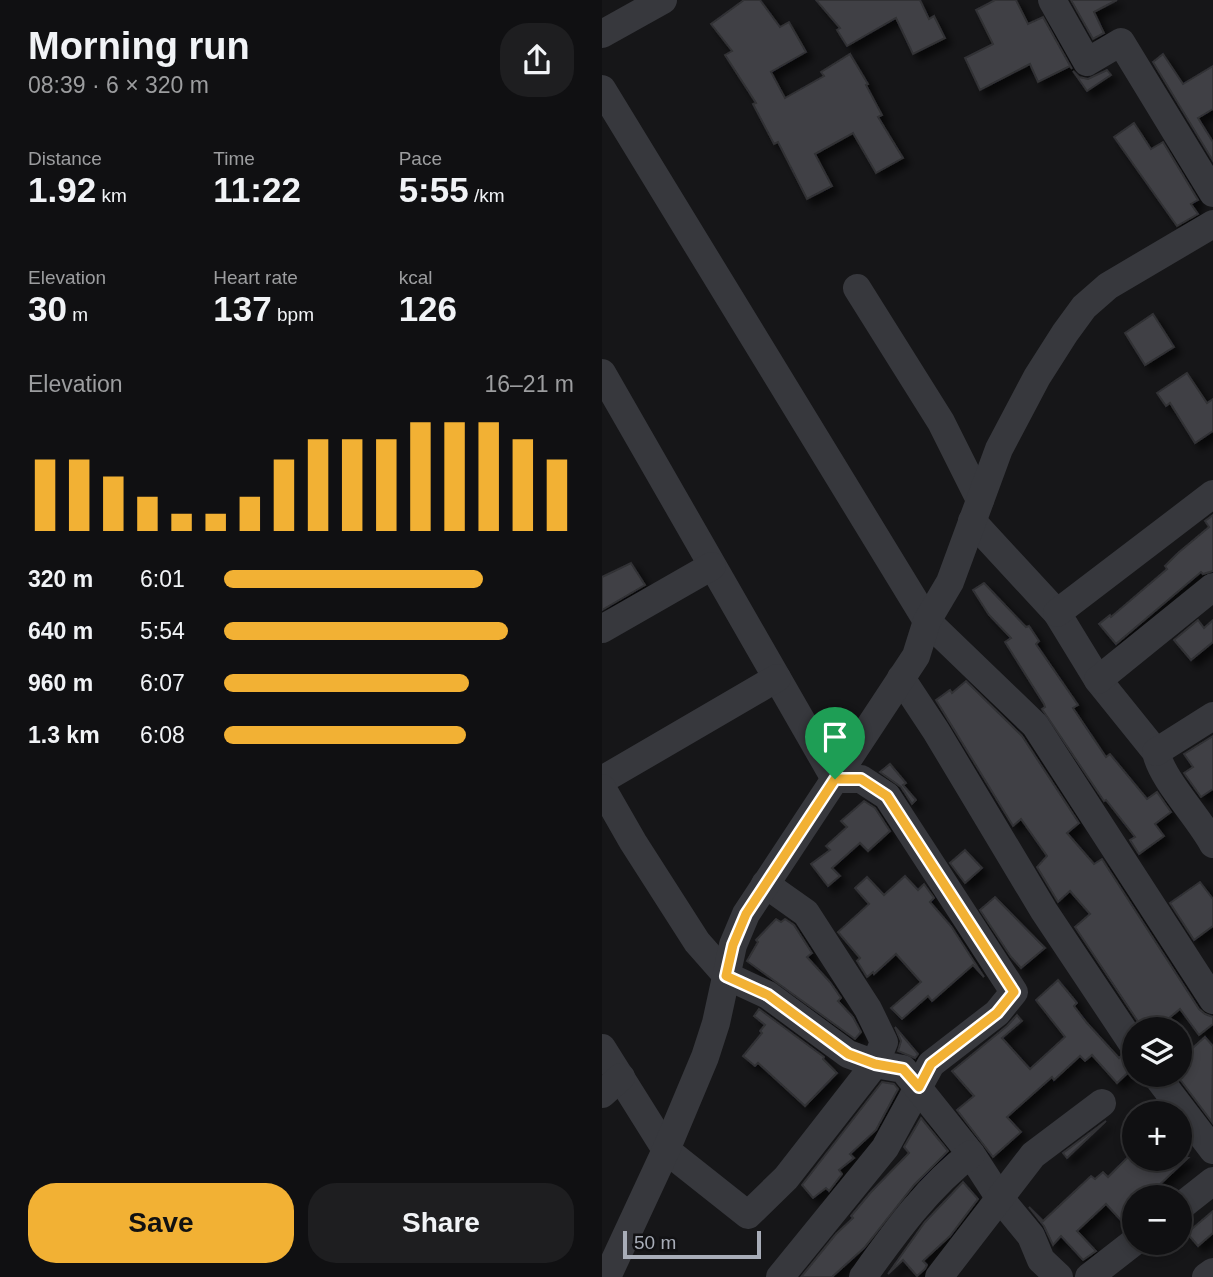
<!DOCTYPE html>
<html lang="en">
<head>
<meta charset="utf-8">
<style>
  :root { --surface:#101012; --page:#1e1e20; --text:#f1f3f6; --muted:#9c9d9f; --line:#303032; --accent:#f2b134 }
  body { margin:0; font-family:Helvetica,sans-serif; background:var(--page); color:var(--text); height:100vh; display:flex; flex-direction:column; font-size:26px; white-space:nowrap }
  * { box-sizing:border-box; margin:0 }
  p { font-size:23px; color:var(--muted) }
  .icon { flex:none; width:38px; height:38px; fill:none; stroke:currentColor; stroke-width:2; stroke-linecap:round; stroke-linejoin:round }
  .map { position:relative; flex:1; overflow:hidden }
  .details { display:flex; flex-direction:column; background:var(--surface); width:602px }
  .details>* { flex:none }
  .controls { position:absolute; left:520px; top:1017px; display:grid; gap:14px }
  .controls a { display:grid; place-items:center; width:70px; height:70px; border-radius:50%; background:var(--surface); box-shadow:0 4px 10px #0003,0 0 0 2px var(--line); font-size:35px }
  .scale { position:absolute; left:21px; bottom:18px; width:138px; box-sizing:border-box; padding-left:7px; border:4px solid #a8adb8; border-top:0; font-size:19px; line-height:24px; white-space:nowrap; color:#a8adb8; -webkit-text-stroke:5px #111113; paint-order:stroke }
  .pin { position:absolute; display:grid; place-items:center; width:60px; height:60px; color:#fff; margin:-72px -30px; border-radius:50% 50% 50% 0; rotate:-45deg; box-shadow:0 0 7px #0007 }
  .pin .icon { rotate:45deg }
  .round { display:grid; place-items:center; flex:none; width:74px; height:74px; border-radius:28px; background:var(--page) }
  .overview { display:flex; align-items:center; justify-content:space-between; height:119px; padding:0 28px }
  h1 { font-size:38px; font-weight:600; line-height:52px }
  .figures { display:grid; grid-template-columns:repeat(3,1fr); gap:10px; height:119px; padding:7px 28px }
  .figures div { display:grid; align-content:center }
  .figures b { font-size:35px; font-weight:600 }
  .figures small { font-size:19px; font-weight:400 }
  .figures p { font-size:19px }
  .chart { height:196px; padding:14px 28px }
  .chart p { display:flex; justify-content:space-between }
  .chart svg { width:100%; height:126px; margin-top:7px; stroke:var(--accent); stroke-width:6 }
  .action { display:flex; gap:14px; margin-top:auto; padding:14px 28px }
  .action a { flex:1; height:80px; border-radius:28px; background:var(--accent); color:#111; font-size:28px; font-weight:600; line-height:80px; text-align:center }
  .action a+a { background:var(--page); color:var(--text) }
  ul { padding:0 28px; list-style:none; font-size:23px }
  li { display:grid; grid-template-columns:112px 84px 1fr; align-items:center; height:52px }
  li i { height:18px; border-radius:9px; background:var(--accent) }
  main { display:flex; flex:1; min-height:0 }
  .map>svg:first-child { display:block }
  .building { fill:#404145; stroke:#303034; stroke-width:2; filter:url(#shadow) }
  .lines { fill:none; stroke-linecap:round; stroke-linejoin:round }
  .minor { stroke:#37383d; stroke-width:28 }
  .route-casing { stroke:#fff; stroke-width:14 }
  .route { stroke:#f2b134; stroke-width:9 }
</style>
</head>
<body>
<main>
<section class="details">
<div class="overview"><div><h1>Morning run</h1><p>08:39 · 6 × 320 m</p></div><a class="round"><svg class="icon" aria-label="share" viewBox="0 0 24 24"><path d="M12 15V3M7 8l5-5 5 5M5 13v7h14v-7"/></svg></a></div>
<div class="figures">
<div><p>Distance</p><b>1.92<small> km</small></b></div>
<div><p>Time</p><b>11:22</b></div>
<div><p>Pace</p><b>5:55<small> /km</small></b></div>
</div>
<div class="figures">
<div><p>Elevation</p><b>30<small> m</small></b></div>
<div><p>Heart rate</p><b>137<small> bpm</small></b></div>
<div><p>kcal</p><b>126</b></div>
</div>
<div class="chart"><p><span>Elevation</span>16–21 m</p>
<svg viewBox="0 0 160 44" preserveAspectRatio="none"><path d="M5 44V19M15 44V19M25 44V25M35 44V32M45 44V38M55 44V38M65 44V32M75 44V19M85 44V12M95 44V12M105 44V12M115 44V6M125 44V6M135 44V6M145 44V12M155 44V19"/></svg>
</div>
<ul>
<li><b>320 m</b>6:01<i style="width:74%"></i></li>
<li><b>640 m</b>5:54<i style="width:81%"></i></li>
<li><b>960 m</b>6:07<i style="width:70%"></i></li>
<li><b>1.3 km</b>6:08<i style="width:69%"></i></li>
</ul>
<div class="action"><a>Save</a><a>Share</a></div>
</section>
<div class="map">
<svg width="611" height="1277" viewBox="0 0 611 1277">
  <defs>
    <filter id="shadow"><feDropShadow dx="6" dy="6" stdDeviation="3.5" flood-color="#0009"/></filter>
  </defs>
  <rect width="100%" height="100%" fill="#161618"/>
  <g class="building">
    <polygon points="142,0 158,0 178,27 187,22 204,52 169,72 183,98 222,76 219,72 248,54 266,84 264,85 280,115 276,117 301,158 274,173 251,133 213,154 230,186 205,199 176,142 172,144 151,104 154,103 123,55 130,51 109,24"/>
    <polygon points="214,0 318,0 327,19 332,16 343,38 311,54 294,18 245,46 235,30 238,28"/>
    <polygon points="393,0 414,0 426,24 441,17 470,69 468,66 436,82 428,64 378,90 363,58 391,44 374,10"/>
    <polygon points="469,0 515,0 492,12 502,33 491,39"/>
    <polygon points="561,54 581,84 611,66 611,109 596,118 611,142 611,161 551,62"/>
    <polygon points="505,70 509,75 485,91 471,71 477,77 486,79"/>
    <polygon points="532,123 549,149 561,142 596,200 589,204 596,214 575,226 512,137"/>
    <polygon points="551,314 572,347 543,365 523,333"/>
    <polygon points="585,373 605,403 611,399 611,431 593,443 568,403 564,406 555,393"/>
    <polygon points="611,515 611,571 601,574 599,572 514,644 497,624 508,615 509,617 565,569 563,566 576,553 607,527 603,521"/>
    <polygon points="29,563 43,585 0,610 0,577"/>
    <polygon points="382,583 424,627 427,626 437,641 434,644 476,705 471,708 504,757 508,754 545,799 555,792 569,812 553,824 562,836 537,854 528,840 533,837 504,800 502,801 440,709 443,707 442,704 403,642 409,638 387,615 371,590"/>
    <polygon points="596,620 602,628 611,620 611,642 589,660 572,640"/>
    <polygon points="364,681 420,736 477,823 465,833 492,864 500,859 597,1009 603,1014 611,1017 611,1024 597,1035 578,1009 554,1029 541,1029 473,927 488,914 468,891 456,902 435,867 445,856 419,819 411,826 334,700 348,690 350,693"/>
    <polygon points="611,736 611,789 599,797 582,773 591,767 582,754"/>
    <polygon points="288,764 304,783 301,785 314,800 310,804 299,787 278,772"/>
    <polygon points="262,801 273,808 288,831 266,851 258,843 230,868 238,876 226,886 209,864 228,850 224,846 245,827 239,821"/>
    <polygon points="363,850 380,868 363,883 348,863"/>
    <polygon points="303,876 316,890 322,884 332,898 328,902 349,926 382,977 371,965 330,1001 326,996 300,1019 289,1008 319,982 294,954 272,974 271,972 265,977 255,961 258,958 236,932 267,904 253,888 265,877 282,895"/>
    <polygon points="598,882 611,899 611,926 592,940 568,903"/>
    <polygon points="393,897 443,948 419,968 409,957 378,910"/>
    <polygon points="174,919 179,922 183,919 192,925 210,953 205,957 228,982 239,998 236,1001 251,1017 259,1032 253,1039 145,961 156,942 154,940"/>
    <polygon points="456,980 475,1003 472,1006 485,1023 517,1058 519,1056 525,1061 532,1062 532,1067 515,1083 490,1055 483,1061 478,1056 452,1080 450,1077 405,1117 419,1132 391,1157 355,1110 372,1096 350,1071 405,1026 415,1015 420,1021 400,1038 428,1069 463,1037 434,1000"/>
    <polygon points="157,1009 222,1057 221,1059 235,1073 203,1106 156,1063 153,1066 141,1056 160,1033 158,1031 163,1025 152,1016"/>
    <polygon points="293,1027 316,1054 313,1058 296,1051 299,1041"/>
    <polygon points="603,1037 611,1046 610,1122 574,1074 578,1074 578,1059"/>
    <polygon points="280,1082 292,1084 296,1089 274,1130 248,1154 252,1158 237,1170 240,1174 227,1191 224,1188 211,1198 200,1185"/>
    <polygon points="319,1118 346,1151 312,1185 262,1248 230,1277 199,1277 234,1234 251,1218 249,1216 269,1192 307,1153 302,1147"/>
    <polygon points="504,1121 465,1158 461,1153"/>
    <polygon points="525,1158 586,1158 554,1188 563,1197 532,1197 532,1226 525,1227 504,1204 475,1231 494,1251 481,1260 459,1236 451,1245 442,1226 427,1207 441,1221 489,1176 493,1179 501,1172 506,1177"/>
    <polygon points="361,1182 376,1199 348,1236 321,1261 325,1265 323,1269 315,1276 301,1260 286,1274 323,1222"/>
    <polygon points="611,1211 611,1233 596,1246 585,1233"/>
  </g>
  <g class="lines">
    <g class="minor">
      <polyline points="450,0 485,62 519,42 611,193"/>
      <polyline points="0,34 61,0"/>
      <polyline points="0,89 325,621 433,725 611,1000"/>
      <polyline points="255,288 339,422 378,500"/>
      <polyline points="0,373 233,779 259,779 285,796 412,992 395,1013 329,1064 283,1148 178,1277"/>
      <path d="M370,521L455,613L496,680L554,752C560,780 596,816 611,844"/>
      <polyline points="455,613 611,494"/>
      <polyline points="0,629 110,566"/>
      <polyline points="299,678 334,731 442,911 532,1046"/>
      <polyline points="496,680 611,587"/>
      <polyline points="554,752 611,716"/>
      <polyline points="0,780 175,678"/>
      <polyline points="0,788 31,842 95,942 125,976 166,995 246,1054 273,1064 301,1069 369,1154 397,1197 429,1236 439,1260 457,1277"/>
      <polyline points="0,1048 64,1150 146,1215 184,1178 273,1064 282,1042 266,1009 204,913 163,884"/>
      <polyline points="553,1074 611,1150"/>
      <polyline points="0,1094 19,1077"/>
      <polyline points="578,1207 611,1181"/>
      <polyline points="5,1277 64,1150 103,1057 114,1023 131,945 144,914 314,656 325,621 348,582 397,449 435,377 463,333 482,307 506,286 611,224"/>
      <path d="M261,1277C292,1234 326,1186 369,1154"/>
      <polyline points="337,1277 431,1155 500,1103"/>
      <polyline points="487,1277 532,1242"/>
      <polyline points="604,1277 611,1272"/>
    </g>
  </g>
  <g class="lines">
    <defs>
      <polygon id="route" points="233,779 259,779 285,796 412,992 395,1013 329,1064 317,1087 301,1069 273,1064 246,1054 166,995 124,976 131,945 144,914"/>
    </defs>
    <use href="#route" class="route-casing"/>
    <use href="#route" class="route"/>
  </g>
</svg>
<div class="controls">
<a><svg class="icon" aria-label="layers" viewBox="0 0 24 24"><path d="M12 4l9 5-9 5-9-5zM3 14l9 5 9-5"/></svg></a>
<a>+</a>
<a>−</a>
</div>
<div class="scale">50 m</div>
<div class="pin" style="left:233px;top:779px;background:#1e9e55"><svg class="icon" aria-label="arrive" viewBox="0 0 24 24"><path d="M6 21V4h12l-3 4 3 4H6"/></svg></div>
</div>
</main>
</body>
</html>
